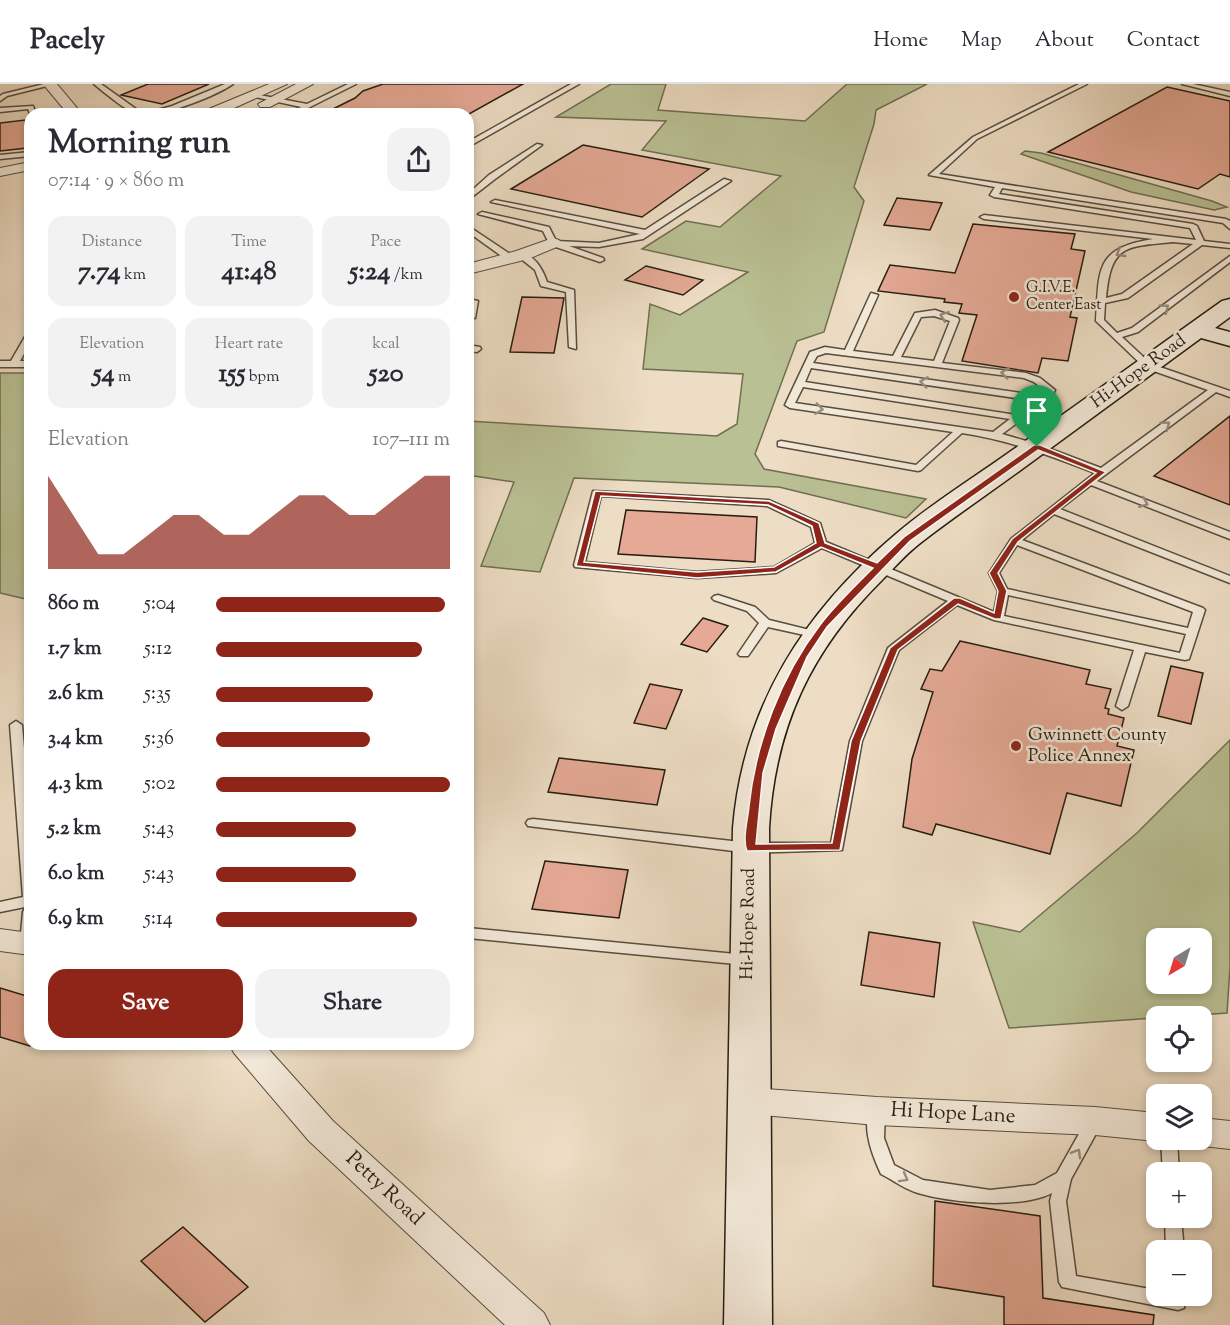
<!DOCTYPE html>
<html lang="en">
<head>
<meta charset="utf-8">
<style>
  :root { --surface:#fff; --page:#f2f2f3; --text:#2b2b33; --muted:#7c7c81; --line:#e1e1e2; --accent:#8f2418 }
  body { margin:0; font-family:"Sorts Mill Goudy",serif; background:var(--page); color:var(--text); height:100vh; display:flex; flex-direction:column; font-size:22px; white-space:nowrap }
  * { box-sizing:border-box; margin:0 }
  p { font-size:20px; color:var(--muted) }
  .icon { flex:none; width:33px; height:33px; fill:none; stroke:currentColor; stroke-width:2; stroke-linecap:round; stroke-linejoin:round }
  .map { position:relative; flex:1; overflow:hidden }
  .drawer { position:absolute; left:24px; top:24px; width:450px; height:942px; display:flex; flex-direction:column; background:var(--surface); border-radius:18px; box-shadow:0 3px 9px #0003 }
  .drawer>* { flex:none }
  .needle { width:39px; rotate:218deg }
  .tools { position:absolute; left:1146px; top:844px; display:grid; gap:12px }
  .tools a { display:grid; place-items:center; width:66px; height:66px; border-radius:12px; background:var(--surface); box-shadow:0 3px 9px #0003; font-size:30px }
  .pin { position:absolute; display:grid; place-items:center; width:51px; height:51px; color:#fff; margin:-62px -26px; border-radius:50% 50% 50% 0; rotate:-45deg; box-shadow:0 0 6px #0007 }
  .pin .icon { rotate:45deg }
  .round { display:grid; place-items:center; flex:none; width:63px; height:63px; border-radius:18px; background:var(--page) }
  .summary { display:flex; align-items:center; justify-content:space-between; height:102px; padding:0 24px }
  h1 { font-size:33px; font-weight:700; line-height:45px }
  .stats { display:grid; grid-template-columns:repeat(3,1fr); gap:9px; height:102px; padding:6px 24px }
  .stats div { display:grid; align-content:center; border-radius:15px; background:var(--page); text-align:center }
  .stats b { font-size:26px; font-weight:700 }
  .stats small { font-size:16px; font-weight:400 }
  .stats p { font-size:16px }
  .chart { height:168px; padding:12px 24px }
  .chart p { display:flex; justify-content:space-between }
  .chart svg { width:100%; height:108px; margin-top:6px; fill:var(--accent); opacity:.7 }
  .button { display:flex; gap:12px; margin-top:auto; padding:12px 24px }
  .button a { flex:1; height:69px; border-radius:18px; background:var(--accent); color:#fff; font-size:24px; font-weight:700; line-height:69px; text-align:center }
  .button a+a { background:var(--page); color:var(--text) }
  ul { padding:0 24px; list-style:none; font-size:20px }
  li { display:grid; grid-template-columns:96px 72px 1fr; align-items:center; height:45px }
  li i { height:15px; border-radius:8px; background:var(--accent) }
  header { display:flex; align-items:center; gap:36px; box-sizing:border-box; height:84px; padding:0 30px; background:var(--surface); border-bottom:2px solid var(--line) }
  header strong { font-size:28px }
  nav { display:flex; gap:33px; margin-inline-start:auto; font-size:21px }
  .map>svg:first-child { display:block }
  .green { fill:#b9c093; stroke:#706e52; stroke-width:1.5; fill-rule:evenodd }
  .building { fill:#e5a995; stroke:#261d11; stroke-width:1.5 }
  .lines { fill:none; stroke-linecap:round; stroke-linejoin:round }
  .lane-casing { stroke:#584d3e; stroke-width:3 }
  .street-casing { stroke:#584d3e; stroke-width:2 }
  .secondary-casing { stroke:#261d11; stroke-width:3 }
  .lane { fill:#f3e9d9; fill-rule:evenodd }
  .street { fill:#f3e9d9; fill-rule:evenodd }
  .secondary { fill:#f3e9d9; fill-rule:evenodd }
  .oneway { stroke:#978d7f }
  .route { fill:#8f2418; stroke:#fff; stroke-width:1.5; fill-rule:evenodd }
  .poi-dot { fill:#8f2418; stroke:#f3e9d9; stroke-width:2 }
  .labels { text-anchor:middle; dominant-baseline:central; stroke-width:5; stroke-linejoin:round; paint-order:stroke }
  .far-poi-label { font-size:15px; fill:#261d11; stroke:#f3e9d9; text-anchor:start }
  .street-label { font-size:18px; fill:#261d11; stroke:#f3e9d9 }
  .poi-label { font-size:18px; fill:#261d11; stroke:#f3e9d9; text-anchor:start }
  .near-street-label { font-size:21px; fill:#261d11; stroke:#f3e9d9 }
</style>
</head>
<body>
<header>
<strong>Pacely</strong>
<nav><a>Home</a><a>Map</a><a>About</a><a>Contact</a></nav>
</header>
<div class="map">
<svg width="1230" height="1241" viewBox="0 0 1230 1241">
  <rect width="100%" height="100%" fill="#edddc4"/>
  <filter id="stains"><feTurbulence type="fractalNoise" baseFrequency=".00333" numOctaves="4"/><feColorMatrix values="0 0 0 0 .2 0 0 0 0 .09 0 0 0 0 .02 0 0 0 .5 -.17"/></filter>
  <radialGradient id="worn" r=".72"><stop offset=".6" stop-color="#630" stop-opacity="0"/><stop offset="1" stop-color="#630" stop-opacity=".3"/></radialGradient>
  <g class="green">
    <polygon points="611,0 666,0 658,26 805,37 847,0 927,0 876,26 874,40 854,103 864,117 824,248 797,257 755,370 764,385 926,415 906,434 779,403 574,394 540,488 481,482 514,398 468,391 468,337 717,352 737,340 743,290 643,285 650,220 680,231 748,188 642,165 686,137 720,143 781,92 642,66 666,37 556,33"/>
    <polygon points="1025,67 1041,69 1212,117 1227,123 1214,126 1131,108 1021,70"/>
    <polygon points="0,289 30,289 30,516 0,509"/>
    <path d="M1230,656V883L1227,929L1009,944L973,838L1020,848L1137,749ZM1156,855H1202V900H1156Z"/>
  </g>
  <g class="building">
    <polygon points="148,0 209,0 162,20 121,11"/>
    <polygon points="383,0 523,0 469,30 323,30 355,14 363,7"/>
    <polygon points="1167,3 1230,17 1230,93 1220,90 1198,105 1048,68"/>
    <polygon points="25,36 27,64 0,67 0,39"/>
    <polygon points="583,61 709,85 642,133 511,105"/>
    <polygon points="897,114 942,119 930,146 884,141"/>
    <polygon points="973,140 1075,150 1071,165 1085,167 1070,233 1077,234 1068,277 1042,274 1038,289 962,277 977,231 959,229 962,220 944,218 945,215 878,207 890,181 955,189"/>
    <polygon points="646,182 703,196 683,211 625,196"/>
    <polygon points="522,213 564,214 554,269 510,268"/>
    <polygon points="1230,332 1230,421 1154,392"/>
    <polygon points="626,426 757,433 755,478 618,470"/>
    <polygon points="703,534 728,542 707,568 681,560"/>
    <polygon points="960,557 1090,586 1086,600 1111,605 1105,624 1109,625 1108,630 1124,634 1117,662 1134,666 1121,722 1067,709 1050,770 936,740 932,751 903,743 912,675 933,608 921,605 930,585 942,587"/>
    <polygon points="1171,582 1203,589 1191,640 1158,632"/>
    <polygon points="650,600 682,606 666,645 634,639"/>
    <polygon points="559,674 665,686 657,721 548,708"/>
    <polygon points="545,777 628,786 619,834 532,825"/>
    <polygon points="869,848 940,859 934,913 861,901"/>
    <polygon points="0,904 30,913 30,962 0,953"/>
    <polygon points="935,1117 1040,1132 1043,1214 1154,1231 1153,1241 1004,1241 1004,1213 933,1202"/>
    <polygon points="183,1143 248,1203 205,1238 141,1177"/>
  </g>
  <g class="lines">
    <defs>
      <g id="lane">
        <polygon points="44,0 55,0 7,12 0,17 0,12 3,10"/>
        <path d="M94,0H101L143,30L172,22L225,0H233C216,12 156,36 136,30C128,28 101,6 94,0Z"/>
        <polygon points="348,0 356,0 296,30 288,30 301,23 251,12 254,10 307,20"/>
        <polygon points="571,0 579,0 468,63 468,58"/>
        <path d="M1079,0H1087L977,55L939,90L1226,135L1230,137V145L1223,139L1002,104L999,110L1193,140L1197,142L1204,157L1230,160V164L1202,161L1128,214L1105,219L1104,236L1117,249L1132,244L1230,172V178L1138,248L1122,253L1151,280L1230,307V313L1216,308L1097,397L1230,448V455L1091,401L1060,425L1230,492V499L1054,430L1022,456L1203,524L1205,526L1189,575L1185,576L1145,568L1128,622L1122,626L1116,622L1134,566L994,536L957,521L899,566L862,657L842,766L750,769L528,742L526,739L528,736L533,735L750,759H831L850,657L888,564L948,517L822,464L776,489L697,494L575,483L574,481L593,407L769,416L820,439L826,458L994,528L998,507L989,489L1011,455L1095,389C1051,372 1009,356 962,349L921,386L918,387L778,362V358L781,357L916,381L953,348L790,324L785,321L810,268L825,263L845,266L871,209L878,211L853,267L893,272L915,229L935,226L958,234L959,236L942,279L1026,289L1040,294L1055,306L1051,314L1002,350L1040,361L1101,384L1208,306L1145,284L1096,237C1099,185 1095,164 1153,155L984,135L980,133L984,131L1196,156L1190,144L994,113L990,111L995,103L929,91L973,53ZM1173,158L1193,160L1122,210L1106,214C1111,160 1125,163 1173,158ZM934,232L950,237L934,277L901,273L921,233ZM826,269L1024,294L1034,298L1045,307L1042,312L813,279L817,272ZM811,284L1036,317L1016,331L805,298ZM803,303L1010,335L993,348L795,319ZM601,412L767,422L811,443L815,459L774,483L697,488L585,478ZM1017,461L1193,528L1188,544L1007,505L999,489ZM1008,511L1186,550L1180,569L1004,532Z"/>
        <polygon points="1182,0 1193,0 1230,8 1230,12"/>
        <polygon points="33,22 36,30 30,30 28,25 0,28 0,24"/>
        <polygon points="537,60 542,61 495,95 468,116 468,110 489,91"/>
        <polygon points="30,68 30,72 0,75 0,71"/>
        <polygon points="724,95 731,97 643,155 599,163 569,162 603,174 604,176 600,178 550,161 543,147 478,130 482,128 549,143 556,157 599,159 640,150 491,118 495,116 645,146"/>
        <polygon points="468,142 513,172 513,176 507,176 468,148"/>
        <path d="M519,169C534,169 543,186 547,198L574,206L576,265L569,263L566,208L541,202L535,186L519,173Z"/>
        <polygon points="468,215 478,217 475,234 468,232 470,219"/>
        <polygon points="30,248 30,259 20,277 30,277 30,283 0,283 0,277 11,277 26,251"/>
        <polygon points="468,261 480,263 481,265 477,268 468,267"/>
        <polygon points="718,511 755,523 769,536 822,549 824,551 818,554 768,543 748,572 740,572 738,570 759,539 747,527 714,516 712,514 714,512"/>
        <polygon points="16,637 22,641 30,735 30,822 0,828 0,818 23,813 10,641"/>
        <polygon points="30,823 30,864 22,864 20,860 23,828 25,824"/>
        <polygon points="468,844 746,871 751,872 753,876 751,880 746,881 468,854"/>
        <path d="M877,1021L883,1022L885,1027L884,1054L894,1081L923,1096L990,1106L1035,1101L1057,1089L1089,1032L1095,1031L1101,1032L1103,1037L1071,1095L1066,1117L1076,1192L1156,1206V1212H1187L1184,1224L1178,1226L1062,1203L1059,1198L1050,1117L1052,1109C1022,1125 951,1119 918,1109C906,1106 893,1096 881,1090C872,1071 861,1042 871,1022Z"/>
        <polygon points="1161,1056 1177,1056 1179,1089 1163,1089"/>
        <polygon points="1165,1134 1181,1134 1184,1167 1166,1167"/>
      </g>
      <g id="street">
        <polygon points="43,0 57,0 82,30 68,30"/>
        <polygon points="269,0 287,0 221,30 202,30 204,27"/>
        <polygon points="296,0 313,0 270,23 260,23 258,20"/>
        <polygon points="30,78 30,86 0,92 0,84"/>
        <polygon points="553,154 559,156 561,159 559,162 528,175 468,190 468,180 516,167"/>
        <polygon points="0,845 30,849 30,871 0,867"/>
        <polygon points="229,960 264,960 333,1037 544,1229 550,1241 505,1241 309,1057 234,969"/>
        <polygon points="750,1004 877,1013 1095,1023 1156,1029 1156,1056 1159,1056 1156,1057 1095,1051 877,1041 750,1030 738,1026 733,1017 738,1008"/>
        <polygon points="1202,1034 1230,1037 1230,1065 1202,1062 1190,1058 1189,1056 1202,1056"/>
      </g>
      <path id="secondary" d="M1230,215V233L1215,244L1230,248V262L1201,254C1140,299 1079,343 1018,388C985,412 951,435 919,460C906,470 895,483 883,495C811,566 775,642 769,744L772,1241H724L733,744C743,622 804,528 896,450C932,419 975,393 1014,365C1084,316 1153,266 1222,217Z"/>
    </defs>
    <use href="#lane" class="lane-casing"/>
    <use href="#street" class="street-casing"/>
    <use href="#secondary" class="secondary-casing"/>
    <use href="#lane" class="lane"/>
    <use href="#street" class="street"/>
    <use href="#secondary" class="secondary"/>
  </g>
  <defs><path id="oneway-chevron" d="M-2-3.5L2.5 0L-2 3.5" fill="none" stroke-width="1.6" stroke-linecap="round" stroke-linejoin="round" transform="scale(1.5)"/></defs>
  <g class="oneway">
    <use href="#oneway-chevron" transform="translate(1120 169) rotate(150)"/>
    <use href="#oneway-chevron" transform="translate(1165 224) rotate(-37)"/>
    <use href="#oneway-chevron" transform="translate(944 232) rotate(-159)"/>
    <use href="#oneway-chevron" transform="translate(1005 289) rotate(-173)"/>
    <use href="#oneway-chevron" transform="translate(924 298) rotate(-172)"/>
    <use href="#oneway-chevron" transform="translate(819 325) rotate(8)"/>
    <use href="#oneway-chevron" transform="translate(1166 341) rotate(-37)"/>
    <use href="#oneway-chevron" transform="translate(1144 419) rotate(22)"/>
    <use href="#oneway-chevron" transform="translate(1077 1069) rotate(-60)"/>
    <use href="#oneway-chevron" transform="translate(904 1094) rotate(29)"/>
  </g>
  <path class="route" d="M1034,361H1040L1106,388L1018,458L998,489L1007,507L1001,535H995L958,520L898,566L861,657L840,766L747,767C742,755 748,735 749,722C756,658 781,592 820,541C835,521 855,502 873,484L821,463L776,488L697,494L576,482L595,407L769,417L819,439L825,459L877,479L904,453ZM1038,366L1096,389L1012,455L989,489L998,507L994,529L960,514H954L890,564L851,657L832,759L756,760L763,689L776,645L807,573L827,543L910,457ZM601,412L768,421L812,442L816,459L774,483L697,488L584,478Z"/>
  <g class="poi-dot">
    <circle cx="1014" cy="213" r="6"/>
    <circle cx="1016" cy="662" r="6"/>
  </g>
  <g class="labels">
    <g class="far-poi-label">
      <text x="1026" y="204">G.I.V.E.<tspan x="1026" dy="17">Center East</tspan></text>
    </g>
    <g class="street-label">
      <text transform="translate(1139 288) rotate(-36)">Hi-Hope Road</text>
      <text transform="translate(749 840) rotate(-89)">Hi-Hope Road</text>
    </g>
    <g class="poi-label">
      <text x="1028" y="652">Gwinnett County<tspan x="1028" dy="21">Police Annex</tspan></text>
    </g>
    <g class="near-street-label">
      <text transform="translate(953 1030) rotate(3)">Hi Hope Lane</text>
      <text transform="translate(384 1105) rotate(43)">Petty Road</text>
    </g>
  </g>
  <rect width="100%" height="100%" filter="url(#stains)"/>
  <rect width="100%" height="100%" fill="url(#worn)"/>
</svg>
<div class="tools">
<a><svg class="needle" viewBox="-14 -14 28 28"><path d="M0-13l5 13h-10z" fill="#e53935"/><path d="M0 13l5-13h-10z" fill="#7c7c81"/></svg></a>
<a><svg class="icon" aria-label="locate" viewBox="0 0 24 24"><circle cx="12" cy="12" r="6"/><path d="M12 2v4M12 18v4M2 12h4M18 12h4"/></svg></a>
<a><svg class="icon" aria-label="layers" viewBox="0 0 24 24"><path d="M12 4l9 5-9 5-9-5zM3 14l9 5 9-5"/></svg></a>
<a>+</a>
<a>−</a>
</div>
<div class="pin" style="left:1037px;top:363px;background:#1e9e55"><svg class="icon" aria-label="arrive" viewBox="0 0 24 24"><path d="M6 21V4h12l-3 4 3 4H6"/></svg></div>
<section class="drawer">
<div class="summary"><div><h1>Morning run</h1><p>07:14 · 9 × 860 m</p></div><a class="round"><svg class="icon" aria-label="share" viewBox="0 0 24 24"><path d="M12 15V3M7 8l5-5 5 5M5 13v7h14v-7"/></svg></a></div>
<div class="stats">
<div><p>Distance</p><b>7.74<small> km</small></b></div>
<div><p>Time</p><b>41:48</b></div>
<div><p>Pace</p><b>5:24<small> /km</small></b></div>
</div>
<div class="stats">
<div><p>Elevation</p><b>54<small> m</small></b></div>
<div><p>Heart rate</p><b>155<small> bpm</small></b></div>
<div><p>kcal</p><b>520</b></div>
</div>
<div class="chart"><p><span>Elevation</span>107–111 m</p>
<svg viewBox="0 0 160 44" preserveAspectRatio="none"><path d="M0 44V6L10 22L20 38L30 38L40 30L50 22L60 22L70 30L80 30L90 22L100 14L110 14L120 22L130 22L140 14L150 6L160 6V44z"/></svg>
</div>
<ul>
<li><b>860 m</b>5:04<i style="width:98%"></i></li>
<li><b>1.7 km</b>5:12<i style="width:88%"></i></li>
<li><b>2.6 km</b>5:35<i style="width:67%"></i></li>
<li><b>3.4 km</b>5:36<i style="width:66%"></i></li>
<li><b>4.3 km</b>5:02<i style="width:100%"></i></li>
<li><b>5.2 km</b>5:43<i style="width:60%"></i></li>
<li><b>6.0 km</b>5:43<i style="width:60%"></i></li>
<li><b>6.9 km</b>5:14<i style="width:86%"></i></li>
</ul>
<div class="button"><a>Save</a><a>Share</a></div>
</section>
</div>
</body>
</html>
